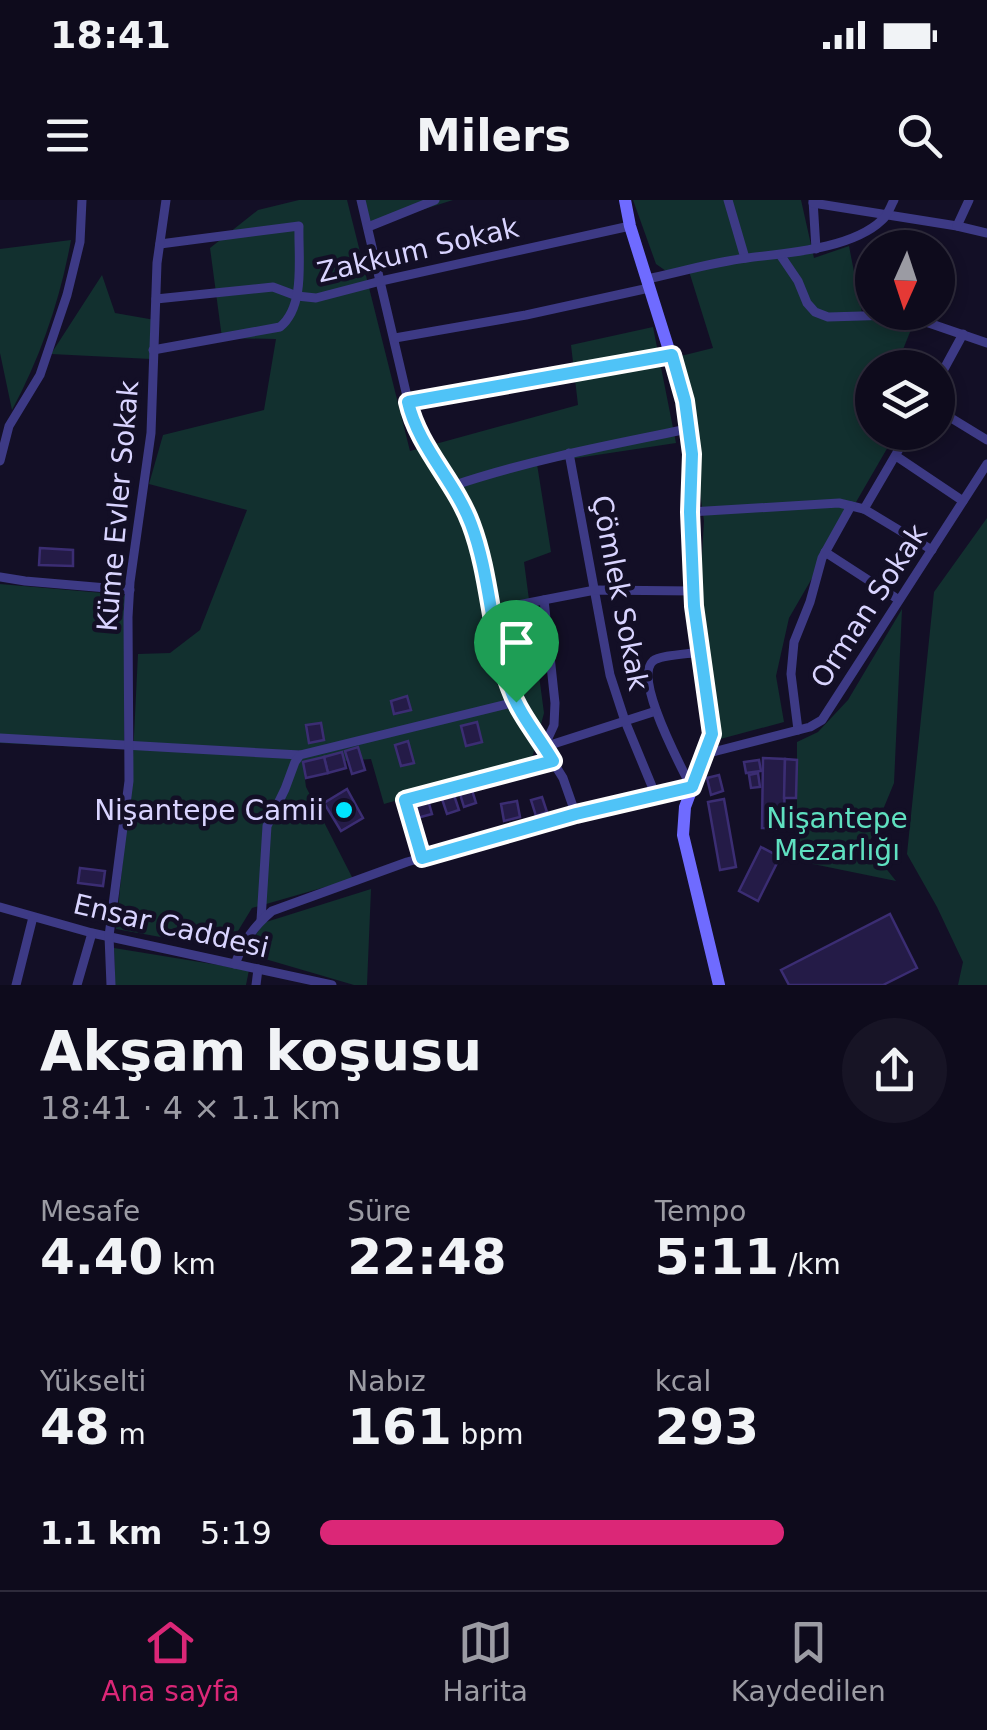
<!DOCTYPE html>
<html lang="tr">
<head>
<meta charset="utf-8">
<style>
  :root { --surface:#0e0b1c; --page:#171425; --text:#f1f3f6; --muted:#9b9ba3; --line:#2e2b3b; --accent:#db2777 }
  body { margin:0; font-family:"DejaVu Sans",sans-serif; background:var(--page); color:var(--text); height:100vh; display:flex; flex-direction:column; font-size:38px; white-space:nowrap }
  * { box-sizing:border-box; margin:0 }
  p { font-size:32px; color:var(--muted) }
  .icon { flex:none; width:55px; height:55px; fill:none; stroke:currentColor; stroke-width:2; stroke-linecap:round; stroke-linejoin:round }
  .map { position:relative; height:785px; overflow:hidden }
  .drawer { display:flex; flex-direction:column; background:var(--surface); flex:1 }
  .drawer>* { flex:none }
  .needle { width:65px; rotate:183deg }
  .tools { position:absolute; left:855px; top:30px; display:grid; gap:20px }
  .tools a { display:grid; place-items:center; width:100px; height:100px; border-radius:50%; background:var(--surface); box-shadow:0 5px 15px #0003,0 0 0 2px var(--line); font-size:50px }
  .pin { position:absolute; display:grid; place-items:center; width:85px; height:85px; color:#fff; margin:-102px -42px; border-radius:50% 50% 50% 0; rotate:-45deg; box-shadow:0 0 10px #0007 }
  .pin .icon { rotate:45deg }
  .round { display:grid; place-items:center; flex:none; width:105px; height:105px; border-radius:52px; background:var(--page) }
  .summary { display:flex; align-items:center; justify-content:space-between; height:170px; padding:0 40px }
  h1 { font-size:55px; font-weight:700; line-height:75px }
  .figures { display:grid; grid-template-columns:repeat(3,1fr); gap:15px; height:170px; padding:10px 40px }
  .figures div { display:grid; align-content:center }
  .figures b { font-size:50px; font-weight:700 }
  .figures small { font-size:28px; font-weight:400 }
  .figures p { font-size:28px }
  ul { padding:0 40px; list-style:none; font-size:32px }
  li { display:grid; grid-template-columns:160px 120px 1fr; align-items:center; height:75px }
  li i { height:25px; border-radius:12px; background:var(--accent) }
  .status { display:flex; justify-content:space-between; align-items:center; height:70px; padding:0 50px; background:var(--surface); direction:ltr }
  .status svg { height:28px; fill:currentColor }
  header { display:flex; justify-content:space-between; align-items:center; height:130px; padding:0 40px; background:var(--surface); font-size:45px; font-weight:700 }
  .tabs { display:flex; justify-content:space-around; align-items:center; height:140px; border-top:2px solid var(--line); background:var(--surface); font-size:28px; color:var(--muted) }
  .tabs a { display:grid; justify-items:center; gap:5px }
  .tabs .active { color:var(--accent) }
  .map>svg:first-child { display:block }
  .green { fill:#12302f }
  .building { fill:#241b47; stroke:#3b2d73; stroke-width:2.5 }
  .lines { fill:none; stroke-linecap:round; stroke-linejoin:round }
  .street { stroke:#3d3a85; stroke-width:9 }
  .secondary { stroke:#6f6bff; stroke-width:12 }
  .route-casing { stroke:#fff; stroke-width:20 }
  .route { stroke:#4fc3f7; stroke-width:12 }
  .poi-dot { fill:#00e5ff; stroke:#130f26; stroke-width:4 }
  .labels { text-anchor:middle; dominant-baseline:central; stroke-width:9; stroke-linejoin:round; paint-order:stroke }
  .street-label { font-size:28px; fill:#d9d4ff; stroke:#130f26 }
  .poi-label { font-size:28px; fill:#d9d4ff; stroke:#130f26; text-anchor:end }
  .park-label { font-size:28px; fill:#5fe0c0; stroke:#130f26 }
</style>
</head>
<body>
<div class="status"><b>18:41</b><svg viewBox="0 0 49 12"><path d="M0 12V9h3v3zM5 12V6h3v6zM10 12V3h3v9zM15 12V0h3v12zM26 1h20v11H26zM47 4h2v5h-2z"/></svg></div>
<header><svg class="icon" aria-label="menu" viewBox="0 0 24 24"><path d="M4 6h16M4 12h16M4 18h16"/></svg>Milers<svg class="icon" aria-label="search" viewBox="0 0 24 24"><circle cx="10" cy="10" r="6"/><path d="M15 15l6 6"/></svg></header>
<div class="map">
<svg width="987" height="785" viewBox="0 0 987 785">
  <rect width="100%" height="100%" fill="#130f26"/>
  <g class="green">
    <polygon points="299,0 347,0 410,251 578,205 571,145 653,127 676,243 537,264 551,352 524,362 544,513 531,562 384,604 371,559 303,564 306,587 353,679 252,708 227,749 116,729 133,556 138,454 170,453 200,430 247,310 149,284 163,235 264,210 276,139 222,138 210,48 258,10"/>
    <polygon points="364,0 453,0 371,26"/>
    <polygon points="633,0 801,0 814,58 849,46 862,113 914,122 896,167 872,168 872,232 896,233 789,418 776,476 784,522 713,541 700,390 704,321 681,156 713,148 688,68 666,71 656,64"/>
    <path d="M71,40C60,100 41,156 12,210L0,153V49Z"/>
    <polygon points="102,75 115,113 155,120 151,159 51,154"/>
    <polygon points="987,318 987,785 958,785 963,762 937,707 907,654 934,392"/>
    <polygon points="0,384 126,395 124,549 0,543"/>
    <polygon points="902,409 894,583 868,646 896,681 808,663 797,642 797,542 818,532 848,500"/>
    <polygon points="371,689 367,785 354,785 245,753 263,723"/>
    <polygon points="114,748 249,770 246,785 115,785"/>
  </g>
  <g class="building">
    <polygon points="40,348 73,350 73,366 39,365"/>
    <polygon points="407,496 411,510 394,514 391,501"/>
    <polygon points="477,522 482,542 466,546 461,526"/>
    <polygon points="321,523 324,540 309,543 306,525"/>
    <polygon points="408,541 414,563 401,566 395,545"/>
    <polygon points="358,547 365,570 352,574 345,551"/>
    <polygon points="342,552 346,568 328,573 324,557"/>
    <polygon points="324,557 328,573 306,578 303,562"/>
    <polygon points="763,558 785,559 784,629 762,628"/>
    <polygon points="785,559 797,560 796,598 784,598"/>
    <polygon points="759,560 761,571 746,573 744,562"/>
    <polygon points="758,573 760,587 751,588 749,575"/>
    <polygon points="719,575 723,591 711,595 707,578"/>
    <polygon points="347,589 363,618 341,631 324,603"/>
    <polygon points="472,590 476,603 464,607 460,594"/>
    <polygon points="454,595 459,610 447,614 442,599"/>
    <polygon points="542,597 547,612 536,616 531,600"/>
    <polygon points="724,599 736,667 720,670 708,602"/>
    <polygon points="428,600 432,614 417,618 413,604"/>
    <polygon points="517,601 520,617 504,621 501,604"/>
    <polygon points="761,647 780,657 758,701 739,691"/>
    <polygon points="80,668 105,671 103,686 78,683"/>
    <polygon points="890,714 917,768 883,785 789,785 781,770"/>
  </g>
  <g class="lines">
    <g class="street">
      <polyline points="361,0 413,222 458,294 470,320 480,348 498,448 510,489 518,506 563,578 576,615"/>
      <polyline points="728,0 745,58"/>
      <polyline points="813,0 816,49"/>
      <polyline points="813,3 957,26 987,33"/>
      <polyline points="957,26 969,0"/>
      <polyline points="368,27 435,0"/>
      <polyline points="781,56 798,81 807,103 815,112 828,117 894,115 917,119 987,143"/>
      <path d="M647,79C680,72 714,62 747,58C786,53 852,49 882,20C888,15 890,7 894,0"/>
      <polyline points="156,99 273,87 297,96 316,98 381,81 630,26"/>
      <polyline points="395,138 526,115 649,88"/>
      <path d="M153,150L280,127C306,106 298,57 299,26L160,44"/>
      <polyline points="938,180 963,134"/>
      <polyline points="408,202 672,155"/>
      <polyline points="938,210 987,240"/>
      <polyline points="569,253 610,475 625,521 656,596"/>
      <polyline points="896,256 963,301"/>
      <polyline points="0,261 9,226 40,175 67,95 80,42 82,0"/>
      <path d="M452,286C529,260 609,245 688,229"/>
      <polyline points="864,309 909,232"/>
      <polyline points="690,312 839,303 864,309 932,350"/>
      <polyline points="825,352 899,400"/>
      <polyline points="0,377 25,381 130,390"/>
      <polyline points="544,400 555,503 554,525 544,547"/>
      <polyline points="492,410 595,390 694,391"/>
      <polyline points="798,530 791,474 794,442 810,402 822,358 851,306"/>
      <polyline points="0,538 300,555"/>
      <polyline points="544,547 656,511"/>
      <polyline points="705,554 810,527 822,520 987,264"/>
      <polyline points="421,658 405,600 553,561"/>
      <polyline points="0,707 92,733 332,785"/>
      <polyline points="261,720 267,626 285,589 295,562 300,555 516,502"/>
      <path d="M235,764C244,741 253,727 272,711L407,662L576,615L691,587C681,566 633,479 653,461C660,455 689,454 700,452"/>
      <polyline points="16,785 33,717"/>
      <polyline points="77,785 92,733"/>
      <polyline points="111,785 109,736 129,581 128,417 130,382 151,233 157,63 166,0"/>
      <polyline points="256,785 258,769"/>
    </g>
    <polyline class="secondary" points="625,0 630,26 685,201 692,254 690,312 694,406 712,535 685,607 683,635 719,785"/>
  </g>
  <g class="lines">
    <defs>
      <path id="route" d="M672,155L685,201L692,254L690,312L694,406L712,534L692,587L576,614L422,658L405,600L553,561C539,537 519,514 510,488C490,435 491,377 471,324C455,281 418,247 408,202Z"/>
    </defs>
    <use href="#route" class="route-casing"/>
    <use href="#route" class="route"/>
  </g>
  <circle class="poi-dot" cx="344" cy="610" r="10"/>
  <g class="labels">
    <g class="street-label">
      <text transform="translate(418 50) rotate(-13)">Zakkum Sokak</text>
      <text transform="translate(118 306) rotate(-85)">Küme Evler Sokak</text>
      <text transform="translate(620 393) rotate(79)">Çömlek Sokak</text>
      <text transform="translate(869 406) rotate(-57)">Orman Sokak</text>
      <text transform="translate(171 726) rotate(13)">Ensar Caddesi</text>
    </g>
    <g class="poi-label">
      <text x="324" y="610">Nişantepe Camii</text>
    </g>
    <g class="park-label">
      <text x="837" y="618">Nişantepe<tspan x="837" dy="32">Mezarlığı</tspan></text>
    </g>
  </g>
</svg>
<div class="tools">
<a><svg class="needle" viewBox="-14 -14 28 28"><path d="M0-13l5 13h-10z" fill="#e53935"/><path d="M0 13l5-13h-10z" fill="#9b9ba3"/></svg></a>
<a><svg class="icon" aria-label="layers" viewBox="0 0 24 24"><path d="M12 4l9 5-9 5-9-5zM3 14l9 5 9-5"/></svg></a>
</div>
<div class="pin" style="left:516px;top:502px;background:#1e9e55"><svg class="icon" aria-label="arrive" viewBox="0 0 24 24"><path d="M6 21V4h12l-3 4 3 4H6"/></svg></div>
</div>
<section class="drawer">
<div class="summary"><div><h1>Akşam koşusu</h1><p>18:41 · 4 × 1.1 km</p></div><a class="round"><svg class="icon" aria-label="share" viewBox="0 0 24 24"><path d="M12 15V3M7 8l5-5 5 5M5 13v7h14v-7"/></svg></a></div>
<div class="figures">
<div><p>Mesafe</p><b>4.40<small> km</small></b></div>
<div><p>Süre</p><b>22:48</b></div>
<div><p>Tempo</p><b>5:11<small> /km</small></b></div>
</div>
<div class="figures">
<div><p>Yükselti</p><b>48<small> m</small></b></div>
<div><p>Nabız</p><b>161<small> bpm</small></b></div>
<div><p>kcal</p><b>293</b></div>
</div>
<ul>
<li><b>1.1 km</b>5:19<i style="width:74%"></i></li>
</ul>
</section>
<nav class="tabs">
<a class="active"><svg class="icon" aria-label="home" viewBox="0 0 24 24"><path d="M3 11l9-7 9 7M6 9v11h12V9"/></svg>Ana sayfa</a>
<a><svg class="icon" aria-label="map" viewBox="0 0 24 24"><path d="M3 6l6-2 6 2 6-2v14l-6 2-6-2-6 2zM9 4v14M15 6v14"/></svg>Harita</a>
<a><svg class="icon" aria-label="saved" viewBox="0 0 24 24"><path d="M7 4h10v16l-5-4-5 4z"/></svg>Kaydedilen</a>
</nav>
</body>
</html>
